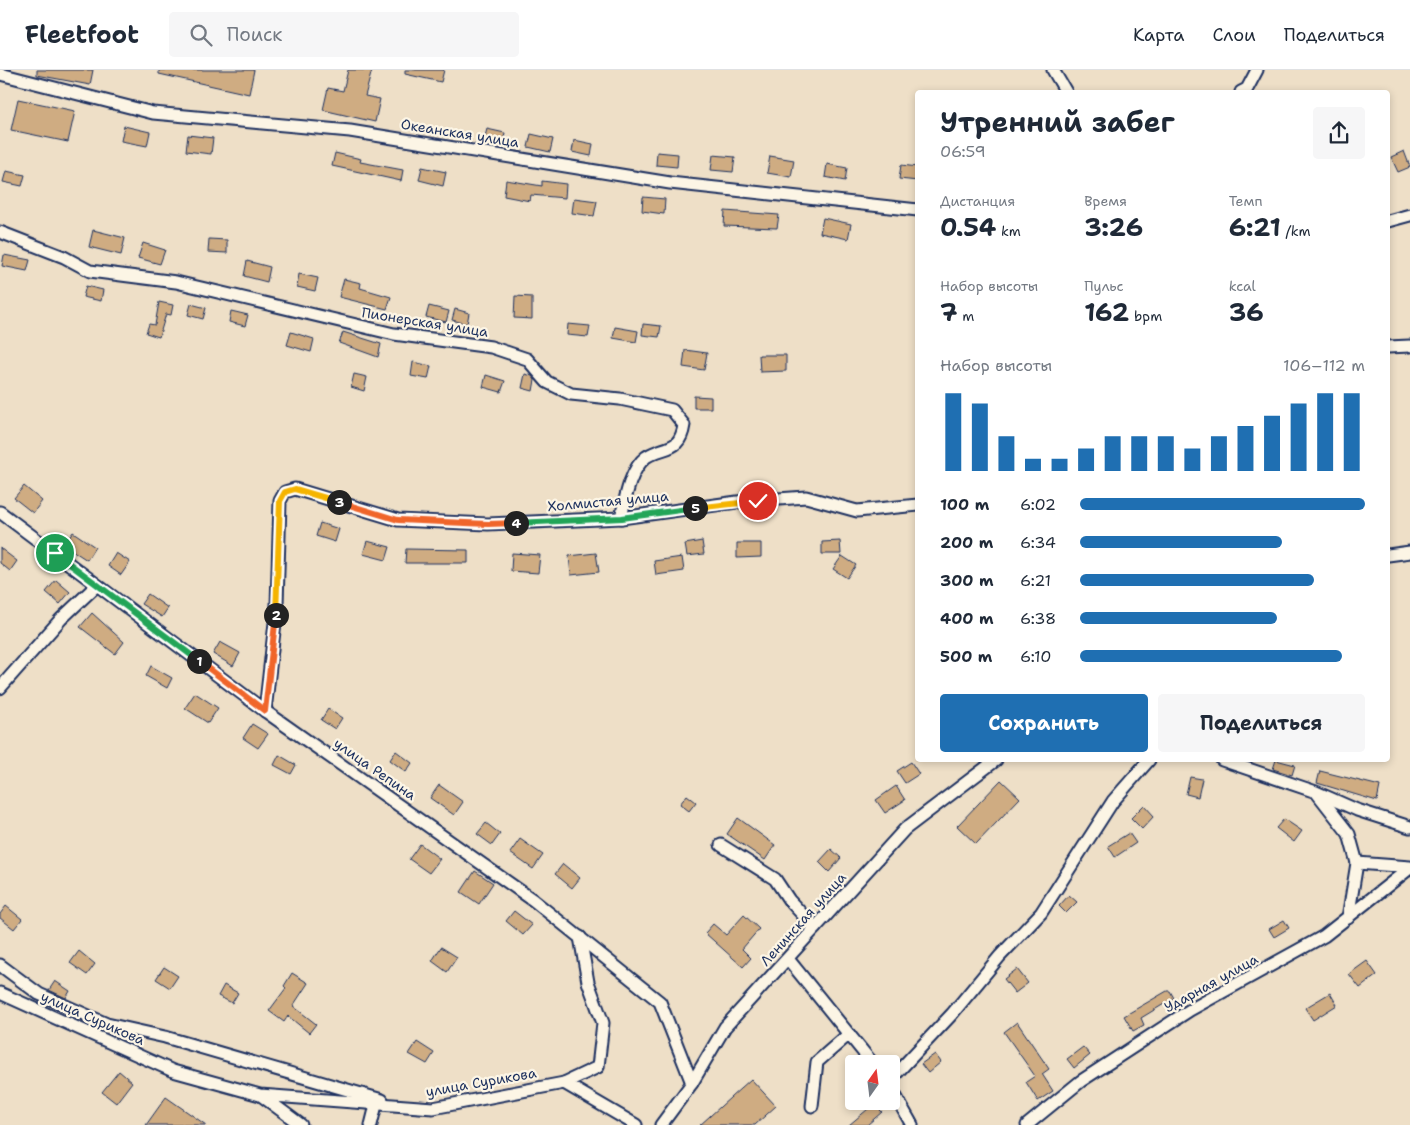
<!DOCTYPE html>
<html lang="ru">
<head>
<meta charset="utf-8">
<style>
  :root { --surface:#fff; --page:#f6f6f7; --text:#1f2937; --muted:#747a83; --line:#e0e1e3; --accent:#1f6fb2 }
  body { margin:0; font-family:"Shantell Sans",sans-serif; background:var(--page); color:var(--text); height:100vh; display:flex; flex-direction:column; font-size:19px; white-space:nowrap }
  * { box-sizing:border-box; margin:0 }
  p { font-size:16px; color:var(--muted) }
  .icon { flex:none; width:28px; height:28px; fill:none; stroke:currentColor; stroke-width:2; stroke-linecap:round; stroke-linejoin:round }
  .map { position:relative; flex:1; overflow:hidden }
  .sheet { position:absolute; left:915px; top:20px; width:475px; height:672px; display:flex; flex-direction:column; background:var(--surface); border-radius:5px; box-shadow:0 2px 8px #0003 }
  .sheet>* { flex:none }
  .needle { width:32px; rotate:14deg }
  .tools { position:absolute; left:845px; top:985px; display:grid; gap:10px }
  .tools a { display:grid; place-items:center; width:55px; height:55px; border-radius:5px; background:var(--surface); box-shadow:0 2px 8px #0003; font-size:25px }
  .pin { position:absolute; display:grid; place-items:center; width:42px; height:42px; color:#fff; margin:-21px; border:2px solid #fff; border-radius:50%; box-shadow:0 1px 5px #0007 }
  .km { position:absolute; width:25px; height:25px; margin:-12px; border-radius:50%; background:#222; color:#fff; font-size:14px; line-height:25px; text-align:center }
  .round { display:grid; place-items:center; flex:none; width:52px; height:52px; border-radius:5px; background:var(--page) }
  .headline { display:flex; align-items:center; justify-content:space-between; height:85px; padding:0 25px }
  h1 { font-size:28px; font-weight:700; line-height:38px }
  .stats { display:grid; grid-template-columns:repeat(3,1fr); gap:8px; height:85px; padding:5px 25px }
  .stats div { display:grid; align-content:center }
  .stats b { font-size:25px; font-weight:700 }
  .stats small { font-size:14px; font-weight:400 }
  .stats p { font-size:14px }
  .chart { height:140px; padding:10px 25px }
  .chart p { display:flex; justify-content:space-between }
  .chart svg { width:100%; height:90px; margin-top:5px; stroke:var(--accent); stroke-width:6 }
  .cta { display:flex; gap:10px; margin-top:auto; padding:10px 25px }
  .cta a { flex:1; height:58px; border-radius:5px; background:var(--accent); color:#fff; font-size:20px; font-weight:700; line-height:58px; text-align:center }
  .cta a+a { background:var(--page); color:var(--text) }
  ul { padding:0 25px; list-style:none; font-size:16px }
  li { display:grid; grid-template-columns:80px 60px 1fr; align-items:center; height:38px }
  li i { height:12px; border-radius:6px; background:var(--accent) }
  header { display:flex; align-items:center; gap:30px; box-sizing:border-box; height:70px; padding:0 25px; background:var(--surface); border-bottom:1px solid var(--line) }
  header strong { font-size:24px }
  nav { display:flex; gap:28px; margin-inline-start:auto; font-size:18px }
  .search { width:350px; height:45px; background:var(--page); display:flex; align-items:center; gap:12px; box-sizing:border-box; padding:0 18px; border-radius:5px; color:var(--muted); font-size:19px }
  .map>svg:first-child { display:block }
  .building { fill:#cfac82; stroke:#1b2f5e }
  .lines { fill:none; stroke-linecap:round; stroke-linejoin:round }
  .minor-casing { stroke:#1b2f5e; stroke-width:15 }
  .minor { stroke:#fcf5e5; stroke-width:11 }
  .split-1-casing { stroke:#fff; stroke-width:10 }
  .split-2-casing { stroke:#fff; stroke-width:10 }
  .split-3-casing { stroke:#fff; stroke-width:10 }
  .split-4-casing { stroke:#fff; stroke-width:10 }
  .split-5-casing { stroke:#fff; stroke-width:10 }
  .split-6-casing { stroke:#fff; stroke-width:10 }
  .split-1 { stroke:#22a559; stroke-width:6 }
  .split-2 { stroke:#f0652b; stroke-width:6 }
  .split-3 { stroke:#f5b400; stroke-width:6 }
  .split-4 { stroke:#f0652b; stroke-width:6 }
  .split-5 { stroke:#22a559; stroke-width:6 }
  .split-6 { stroke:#f5b400; stroke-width:6 }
  .labels { text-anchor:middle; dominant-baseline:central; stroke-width:4.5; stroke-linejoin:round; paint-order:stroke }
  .street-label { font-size:14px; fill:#1b2f5e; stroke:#fcf5e5 }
</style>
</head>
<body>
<header>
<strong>Fleetfoot</strong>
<div class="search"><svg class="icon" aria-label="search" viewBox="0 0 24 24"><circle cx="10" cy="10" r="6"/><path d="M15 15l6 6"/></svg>Поиск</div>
<nav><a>Карта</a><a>Слои</a><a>Поделиться</a></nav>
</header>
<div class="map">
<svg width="1410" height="1055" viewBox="0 0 1410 1055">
  <rect width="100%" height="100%" fill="#eedfc7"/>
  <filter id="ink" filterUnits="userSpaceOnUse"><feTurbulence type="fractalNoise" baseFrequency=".02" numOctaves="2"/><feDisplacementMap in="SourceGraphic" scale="10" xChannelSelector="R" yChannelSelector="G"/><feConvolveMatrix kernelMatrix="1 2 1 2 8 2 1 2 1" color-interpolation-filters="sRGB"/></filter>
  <g filter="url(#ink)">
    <g class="building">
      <polygon points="37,0 93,0 90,15 37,5"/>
      <polygon points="159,0 254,0 249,24 159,4"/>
      <polygon points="348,0 372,0 365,26 380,29 375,52 323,40 328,18 343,21"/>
      <polygon points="405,0 444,0 441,12 405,4"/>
      <polygon points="18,29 75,41 68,72 11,60"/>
      <polygon points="124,56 150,62 147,76 121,71"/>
      <polygon points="487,59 505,63 503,74 484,70"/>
      <polygon points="531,64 553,69 550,82 528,77"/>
      <polygon points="188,65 213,68 211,84 186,81"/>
      <polygon points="574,70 593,74 591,86 572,82"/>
      <polygon points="1404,81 1410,97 1398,102 1391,87"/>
      <polygon points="657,82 678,84 677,97 656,95"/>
      <polygon points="335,83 361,89 360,92 403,100 401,111 332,96"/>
      <polygon points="713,85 735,87 733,102 711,100"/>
      <polygon points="770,86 794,90 791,107 767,103"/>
      <polygon points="827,94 847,98 845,111 825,107"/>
      <polygon points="901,95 918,97 918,111 899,109"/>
      <polygon points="422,97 446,102 443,116 419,110"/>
      <polygon points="6,101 25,105 22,116 3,112"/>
      <polygon points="506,110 542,116 542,111 566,114 565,128 531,125 530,131 504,126"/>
      <polygon points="643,127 665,129 664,144 642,141"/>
      <polygon points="574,128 597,131 594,146 572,143"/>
      <polygon points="725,141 779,145 777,158 724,156"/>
      <polygon points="823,148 851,154 848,169 820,163"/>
      <polygon points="93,160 125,168 121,185 89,177"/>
      <polygon points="209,169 227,170 227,183 208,182"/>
      <polygon points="143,173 165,180 160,194 138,188"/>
      <polygon points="4,185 30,190 27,201 2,196"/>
      <polygon points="247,191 270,197 267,212 244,206"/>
      <polygon points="299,204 318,208 315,221 297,217"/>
      <polygon points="344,209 361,213 360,218 391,227 387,239 339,227"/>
      <polygon points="86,216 103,220 101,231 83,227"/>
      <polygon points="515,226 532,227 532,249 514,248"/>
      <polygon points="159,232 173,235 171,245 166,244 159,267 146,263 149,254 155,255"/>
      <polygon points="191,234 206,238 203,249 188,245"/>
      <polygon points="429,236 449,241 446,252 426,247"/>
      <polygon points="455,239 469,243 467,254 452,250"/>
      <polygon points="231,241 248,245 245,256 229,252"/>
      <polygon points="568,254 590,256 588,267 567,265"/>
      <polygon points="643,254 661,256 659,267 642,265"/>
      <polygon points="615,257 638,261 636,272 613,268"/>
      <polygon points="291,262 314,269 311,282 287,275"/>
      <polygon points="343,262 381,274 378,287 339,273"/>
      <polygon points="685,280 707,283 704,300 683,297"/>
      <polygon points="759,285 786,285 786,301 760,302"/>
      <polygon points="413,292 431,296 428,309 411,306"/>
      <polygon points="354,304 367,307 364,321 351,317"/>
      <polygon points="525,304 532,306 535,310 533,321 522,318"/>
      <polygon points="486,305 505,311 501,322 483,317"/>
      <polygon points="694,326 711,327 711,338 694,338"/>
      <polygon points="24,416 42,431 33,443 14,428"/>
      <polygon points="320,453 339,459 335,472 316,466"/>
      <polygon points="73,462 95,477 87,490 64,475"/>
      <polygon points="367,471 390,477 386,490 363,484"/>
      <polygon points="702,471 704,484 687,486 685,474"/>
      <polygon points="840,471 841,484 822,484 822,472"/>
      <polygon points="737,473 761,473 761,487 737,488"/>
      <polygon points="0,478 17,491 10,501 0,493"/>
      <polygon points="406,479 468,480 468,493 405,493"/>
      <polygon points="116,483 130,492 121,505 108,496"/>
      <polygon points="512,483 540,485 538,503 511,501"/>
      <polygon points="596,483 599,502 571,505 569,486"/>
      <polygon points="842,486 856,495 847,508 833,499"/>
      <polygon points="682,487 684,501 656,505 654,491"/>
      <polygon points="56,510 70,522 60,534 46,522"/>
      <polygon points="148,524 168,538 162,547 141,534"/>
      <polygon points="92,543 124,572 115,584 80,557"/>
      <polygon points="220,572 240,583 233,596 213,584"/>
      <polygon points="151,596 172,608 167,618 146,606"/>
      <polygon points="195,623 218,638 208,653 185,638"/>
      <polygon points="328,639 342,648 335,659 321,650"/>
      <polygon points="252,654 268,664 258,678 243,668"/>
      <polygon points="396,681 412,693 406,702 390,690"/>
      <polygon points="279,685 296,695 291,704 274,695"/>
      <polygon points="1276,690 1295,695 1292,705 1273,699"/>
      <polygon points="911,692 919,704 905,713 897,701"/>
      <polygon points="1320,701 1380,716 1377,731 1317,713"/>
      <polygon points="1190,707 1202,709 1198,727 1186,724"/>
      <polygon points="1001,710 1020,728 976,774 957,756"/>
      <polygon points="439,715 463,732 454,745 430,728"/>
      <polygon points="896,716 905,730 885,743 876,730"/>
      <polygon points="687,725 696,732 689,741 680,734"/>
      <polygon points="1144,735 1154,746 1142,759 1131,748"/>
      <polygon points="738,748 775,775 765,790 727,764"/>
      <polygon points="1284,749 1302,761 1294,772 1276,758"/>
      <polygon points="486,753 500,764 492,775 477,764"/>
      <polygon points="1129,763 1136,773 1115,787 1108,776"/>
      <polygon points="520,769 543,785 533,799 510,783"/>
      <polygon points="420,774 440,789 429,803 409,789"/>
      <polygon points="831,779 841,788 829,802 819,792"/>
      <polygon points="563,794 580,808 572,818 555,804"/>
      <polygon points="475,801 493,813 479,834 461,822"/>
      <polygon points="1069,825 1077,832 1066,843 1059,836"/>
      <polygon points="6,836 22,849 14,859 0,848 0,844"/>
      <polygon points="514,841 532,855 523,865 506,851"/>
      <polygon points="744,845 759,859 742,879 751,888 743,897 705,863 713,854 726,865"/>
      <polygon points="1284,850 1289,858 1274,867 1269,859"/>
      <polygon points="441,877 457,887 447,902 432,891"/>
      <polygon points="79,881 95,894 87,905 70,893"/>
      <polygon points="1367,891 1377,905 1360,918 1349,904"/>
      <polygon points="164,897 178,906 170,918 156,909"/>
      <polygon points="1017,899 1028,913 1015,923 1004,909"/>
      <polygon points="292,903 308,913 293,936 316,954 309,963 288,946 284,952 269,941 286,918 284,916"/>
      <polygon points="55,911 70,921 66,928 49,920"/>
      <polygon points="224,915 238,923 232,933 218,926"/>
      <polygon points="1167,921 1170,921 1174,928 1141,948 1144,955 1133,961 1124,946"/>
      <polygon points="1330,923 1337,935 1313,950 1305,938"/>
      <polygon points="1017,952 1049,999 1042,1004 1053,1021 1038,1031 1026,1012 1035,1006 1004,962"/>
      <polygon points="417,972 434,983 427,994 409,984"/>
      <polygon points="1083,977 1090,985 1074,998 1067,989"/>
      <polygon points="935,984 941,992 928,1003 921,994"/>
      <polygon points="119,1001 132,1012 116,1033 102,1022"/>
      <polygon points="751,1009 776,1036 755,1055 700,1055"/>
      <polygon points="166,1027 206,1055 146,1055"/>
      <polygon points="874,1034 882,1042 867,1055 849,1055"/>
    </g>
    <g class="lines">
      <defs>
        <g id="minor">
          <polyline points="1053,0 1066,22"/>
          <polyline points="0,4 153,43 350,61 670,113 918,140"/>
          <polyline points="1241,22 1247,19 1257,0"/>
          <polyline points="1388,151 1410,145"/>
          <path d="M0,162L64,187L90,201L176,212L394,264L491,277L527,289L547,312L571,324L620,329L672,340L684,355C680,383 664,375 646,387C630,399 625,430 621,448"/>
          <polyline points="1388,277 1410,276"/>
          <polyline points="0,442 265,641 533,830 660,932 692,1013"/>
          <polyline points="1388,485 1410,482"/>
          <polyline points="0,618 61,549 97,515"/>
          <polyline points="265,641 277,535 280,431 285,422 295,419 398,450 488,454 621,448 737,432 806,427 857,441 918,435"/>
          <polyline points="1222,690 1316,722 1357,740 1410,757"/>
          <polyline points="1317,723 1349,764 1357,793 1348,848"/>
          <polyline points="721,775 775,809 789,830 815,858"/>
          <polyline points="1357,793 1410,797"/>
          <polyline points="788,889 873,994"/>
          <polyline points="0,895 39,924 107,954 165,967 382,1030"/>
          <polyline points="0,923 173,1001 260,1025 433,1038 564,1013 636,1055"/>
          <polyline points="891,1009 952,944 1000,886 1041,843 1113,731 1149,690"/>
          <polyline points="564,1013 598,997 603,953 588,912 580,867"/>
          <polyline points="891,1018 912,1055"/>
          <polyline points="262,1026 301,1055"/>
          <polyline points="812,1036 817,992 849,964"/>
          <polyline points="371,1055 376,1035"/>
          <polyline points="661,1055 692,1013 725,957 905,759 996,690"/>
          <polyline points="1027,1055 1081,1011 1190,940 1324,866 1410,798"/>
        </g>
      </defs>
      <use href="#minor" class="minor-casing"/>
      <use href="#minor" class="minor"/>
    </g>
  </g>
  <g class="lines" filter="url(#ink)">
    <defs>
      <polyline id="split-1" points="55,483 199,591"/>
      <polyline id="split-2" points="199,591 265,641 276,545"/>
      <polyline id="split-3" points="276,545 280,431 285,422 295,419 339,432"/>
      <polyline id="split-4" points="339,432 398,450 488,454 516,453"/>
      <polyline id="split-5" points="516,453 622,448 695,438"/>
      <polyline id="split-6" points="695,438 758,431"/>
    </defs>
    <use href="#split-1" class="split-1-casing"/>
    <use href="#split-2" class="split-2-casing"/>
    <use href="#split-3" class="split-3-casing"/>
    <use href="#split-4" class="split-4-casing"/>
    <use href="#split-5" class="split-5-casing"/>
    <use href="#split-6" class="split-6-casing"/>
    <use href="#split-1" class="split-1"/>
    <use href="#split-2" class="split-2"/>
    <use href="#split-3" class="split-3"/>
    <use href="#split-4" class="split-4"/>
    <use href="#split-5" class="split-5"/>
    <use href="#split-6" class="split-6"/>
  </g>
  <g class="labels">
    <g class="street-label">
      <text transform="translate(460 63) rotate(9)">Океанская улица</text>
      <text transform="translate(425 252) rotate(9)">Пионерская улица</text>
      <text transform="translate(608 431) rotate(-5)">Холмистая улица</text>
      <text transform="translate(375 699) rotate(35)">улица Репина</text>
      <text transform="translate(803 849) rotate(-48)">Ленинская улица</text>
      <text transform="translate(1211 913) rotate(-29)">Ударная улица</text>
      <text transform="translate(93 948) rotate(24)">улица Сурикова</text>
      <text transform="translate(481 1012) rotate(-10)">улица Сурикова</text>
    </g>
  </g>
</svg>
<div class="tools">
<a><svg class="needle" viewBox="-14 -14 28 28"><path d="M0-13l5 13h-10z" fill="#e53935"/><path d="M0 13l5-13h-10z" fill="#747a83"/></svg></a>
</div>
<div class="pin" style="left:55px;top:483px;background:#1e9e55"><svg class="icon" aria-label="arrive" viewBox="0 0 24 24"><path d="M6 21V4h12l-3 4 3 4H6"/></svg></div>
<div class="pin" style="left:758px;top:431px;background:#d93025"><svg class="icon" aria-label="check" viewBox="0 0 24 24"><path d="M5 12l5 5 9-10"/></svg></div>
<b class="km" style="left:199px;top:591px">1</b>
<b class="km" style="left:276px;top:545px">2</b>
<b class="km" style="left:339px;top:432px">3</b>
<b class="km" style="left:516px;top:453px">4</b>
<b class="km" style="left:695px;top:438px">5</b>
<section class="sheet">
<div class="headline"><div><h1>Утренний забег</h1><p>06:59</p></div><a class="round"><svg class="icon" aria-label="share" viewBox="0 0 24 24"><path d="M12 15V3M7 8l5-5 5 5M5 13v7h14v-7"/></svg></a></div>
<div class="stats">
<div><p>Дистанция</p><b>0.54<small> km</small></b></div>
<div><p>Время</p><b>3:26</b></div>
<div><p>Темп</p><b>6:21<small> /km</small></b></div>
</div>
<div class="stats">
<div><p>Набор высоты</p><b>7<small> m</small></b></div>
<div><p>Пульс</p><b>162<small> bpm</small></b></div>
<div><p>kcal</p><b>36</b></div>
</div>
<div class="chart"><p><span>Набор высоты</span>106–112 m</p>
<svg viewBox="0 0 160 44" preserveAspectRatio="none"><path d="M5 44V6M15 44V11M25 44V27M35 44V38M45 44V38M55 44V33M65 44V27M75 44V27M85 44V27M95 44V33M105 44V27M115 44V22M125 44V17M135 44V11M145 44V6M155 44V6"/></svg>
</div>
<ul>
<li><b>100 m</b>6:02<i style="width:100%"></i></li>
<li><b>200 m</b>6:34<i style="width:71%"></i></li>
<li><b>300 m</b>6:21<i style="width:82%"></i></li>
<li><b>400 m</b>6:38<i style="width:69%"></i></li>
<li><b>500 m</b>6:10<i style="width:92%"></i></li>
</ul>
<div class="cta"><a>Сохранить</a><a>Поделиться</a></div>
</section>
</div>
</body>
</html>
